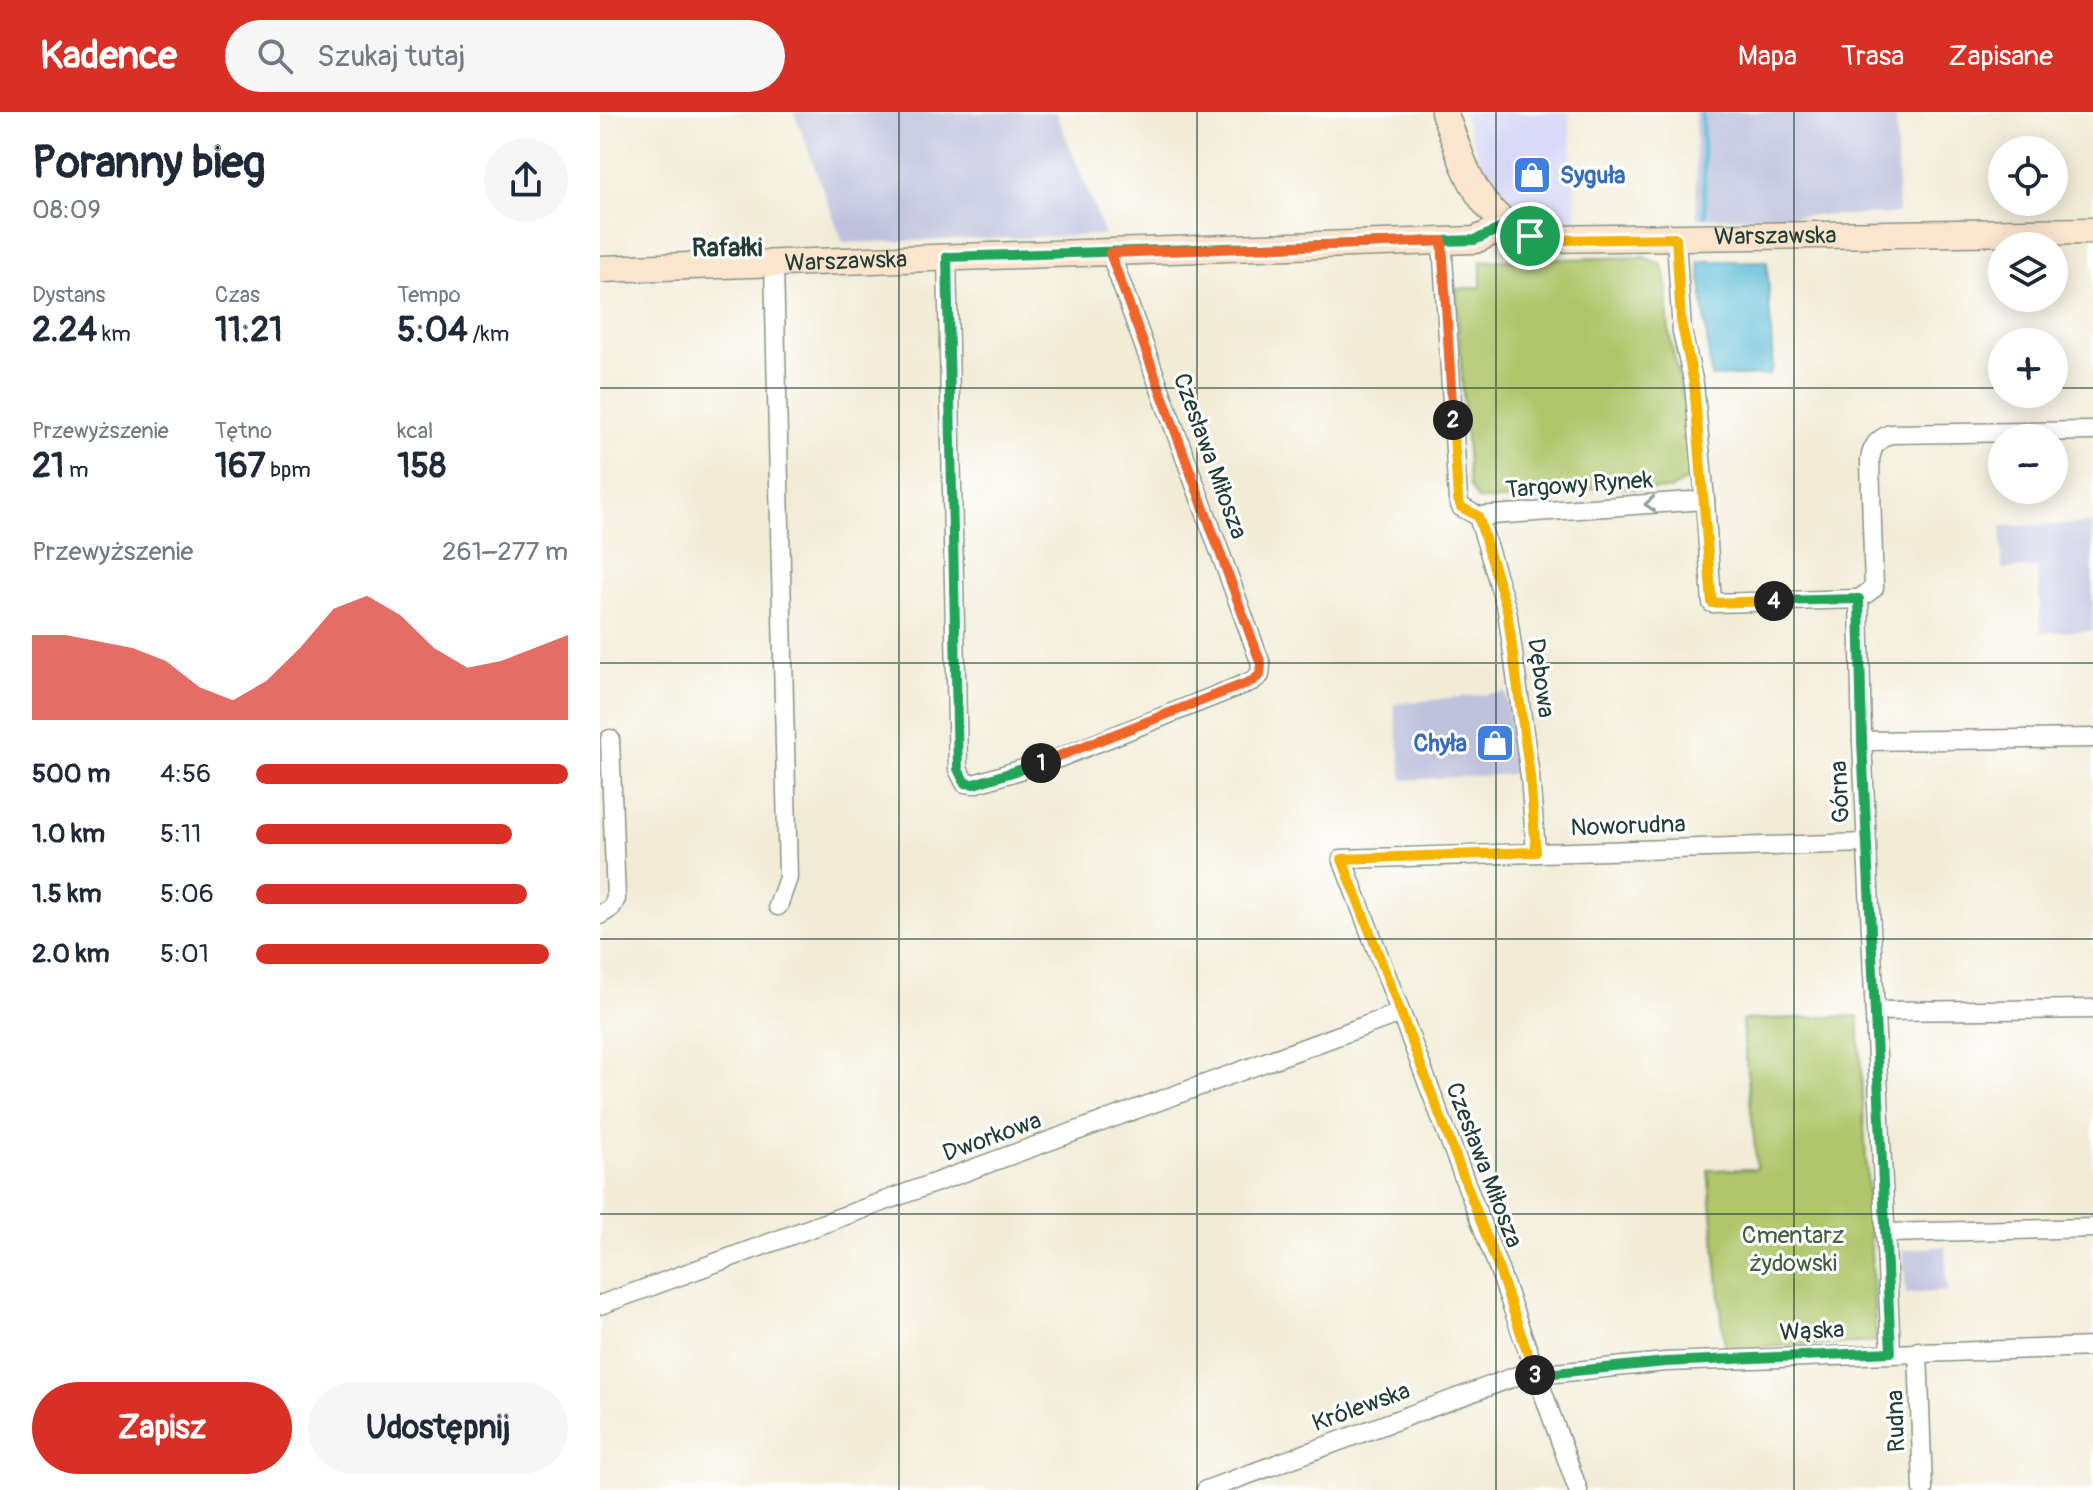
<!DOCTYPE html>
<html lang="pl">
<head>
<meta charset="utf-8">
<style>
  :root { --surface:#fff; --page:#f6f6f7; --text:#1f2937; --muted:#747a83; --accent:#d93025 }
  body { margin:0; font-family:Pangolin,sans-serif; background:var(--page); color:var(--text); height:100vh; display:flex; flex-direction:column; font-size:30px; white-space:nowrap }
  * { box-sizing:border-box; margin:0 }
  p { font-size:26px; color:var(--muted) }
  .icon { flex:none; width:44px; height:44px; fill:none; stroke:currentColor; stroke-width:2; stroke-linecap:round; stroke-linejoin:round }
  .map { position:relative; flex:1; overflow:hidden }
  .side { display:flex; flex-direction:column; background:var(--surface); width:600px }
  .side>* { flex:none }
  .buttons { position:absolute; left:1388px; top:24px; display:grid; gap:16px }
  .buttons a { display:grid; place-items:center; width:80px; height:80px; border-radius:50%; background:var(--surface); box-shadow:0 4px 20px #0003; font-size:40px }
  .pin { position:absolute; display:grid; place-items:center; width:68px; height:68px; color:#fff; margin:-34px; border:4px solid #fff; border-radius:50%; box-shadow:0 2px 8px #0007 }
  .km { position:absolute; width:40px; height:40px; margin:-20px; border-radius:50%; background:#222; color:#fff; font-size:22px; line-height:40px; text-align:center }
  .round { display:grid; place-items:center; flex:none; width:84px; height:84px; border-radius:42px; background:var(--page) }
  .head { display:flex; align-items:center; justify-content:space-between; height:136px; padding:0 32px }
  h1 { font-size:44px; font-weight:700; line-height:60px }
  .figures { display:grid; grid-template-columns:repeat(3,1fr); gap:12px; height:136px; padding:8px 32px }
  .figures div { display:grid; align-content:center }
  .figures b { font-size:34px; font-weight:700 }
  .figures small { font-size:22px; font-weight:400 }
  .figures p { font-size:22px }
  .chart { height:224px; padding:16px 32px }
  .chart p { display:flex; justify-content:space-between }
  .chart svg { width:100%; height:144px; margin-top:8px; fill:var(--accent); opacity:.7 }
  .button { display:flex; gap:16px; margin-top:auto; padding:16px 32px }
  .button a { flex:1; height:92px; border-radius:48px; background:var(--accent); color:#fff; font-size:32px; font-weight:700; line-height:92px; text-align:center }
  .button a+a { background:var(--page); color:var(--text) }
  ul { padding:0 32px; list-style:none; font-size:26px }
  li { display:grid; grid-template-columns:128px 96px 1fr; align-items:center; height:60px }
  li i { height:20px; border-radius:10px; background:var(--accent) }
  header { display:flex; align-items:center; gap:48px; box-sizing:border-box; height:112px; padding:0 40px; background:var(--accent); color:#fff }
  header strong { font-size:38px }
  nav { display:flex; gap:44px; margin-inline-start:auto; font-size:28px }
  .search { width:560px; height:72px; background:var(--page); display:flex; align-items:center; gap:20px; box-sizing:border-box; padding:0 28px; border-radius:44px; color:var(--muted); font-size:30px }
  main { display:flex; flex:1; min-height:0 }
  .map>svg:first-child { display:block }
  .built { fill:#d7d7f8 }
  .industrial { fill:#bfc2dd }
  .green { fill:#afc66a; stroke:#67824f; stroke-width:2 }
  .water { fill:#56bad4; stroke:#3a7c84; stroke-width:2 }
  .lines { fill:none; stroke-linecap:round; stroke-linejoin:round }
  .stream { stroke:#56bad4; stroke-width:5 }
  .street-casing { stroke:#889486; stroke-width:21 }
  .secondary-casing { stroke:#889486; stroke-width:29 }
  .street { stroke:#fff; stroke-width:18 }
  .secondary { stroke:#fbe5cf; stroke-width:26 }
  .oneway { stroke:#8f9e9a }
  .split-1-casing { stroke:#fff; stroke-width:16 }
  .split-2-casing { stroke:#fff; stroke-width:16 }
  .split-3-casing { stroke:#fff; stroke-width:16 }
  .split-4-casing { stroke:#fff; stroke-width:16 }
  .split-5-casing { stroke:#fff; stroke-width:16 }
  .split-1 { stroke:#22a559; stroke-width:10 }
  .split-2 { stroke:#f0652b; stroke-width:10 }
  .split-3 { stroke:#f5b400; stroke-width:10 }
  .split-4 { stroke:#22a559; stroke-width:10 }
  .split-5 { stroke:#f5b400; stroke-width:10 }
  .grid { fill:none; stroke:#1f3d34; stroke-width:2; stroke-opacity:0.55 }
  .labels { text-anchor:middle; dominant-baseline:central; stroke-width:6; stroke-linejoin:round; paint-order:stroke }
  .shop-label { font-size:24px; font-weight:bold; fill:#366cbe; stroke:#fff; text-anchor:start }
  .street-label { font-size:24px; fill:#1f3d34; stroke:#fff }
  .park-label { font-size:24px; fill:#435f42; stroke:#fff }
  .neighbourhood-label { font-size:26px; font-weight:bold; fill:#1f3d34; stroke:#fff }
</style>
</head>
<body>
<header>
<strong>Kadence</strong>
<div class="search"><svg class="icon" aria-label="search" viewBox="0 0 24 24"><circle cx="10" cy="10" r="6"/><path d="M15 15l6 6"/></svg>Szukaj tutaj</div>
<nav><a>Mapa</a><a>Trasa</a><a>Zapisane</a></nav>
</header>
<main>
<section class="side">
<div class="head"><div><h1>Poranny bieg</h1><p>08:09</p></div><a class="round"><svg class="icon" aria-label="share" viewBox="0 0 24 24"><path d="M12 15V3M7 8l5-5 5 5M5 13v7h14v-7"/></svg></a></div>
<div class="figures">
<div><p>Dystans</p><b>2.24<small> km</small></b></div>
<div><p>Czas</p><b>11:21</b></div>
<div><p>Tempo</p><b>5:04<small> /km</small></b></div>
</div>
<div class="figures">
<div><p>Przewyższenie</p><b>21<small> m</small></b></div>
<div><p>Tętno</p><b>167<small> bpm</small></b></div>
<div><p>kcal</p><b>158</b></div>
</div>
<div class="chart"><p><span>Przewyższenie</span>261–277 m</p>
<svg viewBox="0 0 160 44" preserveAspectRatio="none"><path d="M0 44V18L10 18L20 20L30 22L40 26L50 34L60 38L70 32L80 22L90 10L100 6L110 12L120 22L130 28L140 26L150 22L160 18V44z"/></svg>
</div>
<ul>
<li><b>500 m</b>4:56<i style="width:100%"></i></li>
<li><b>1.0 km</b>5:11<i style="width:82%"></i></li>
<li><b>1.5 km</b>5:06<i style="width:87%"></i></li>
<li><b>2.0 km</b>5:01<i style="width:94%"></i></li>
</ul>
<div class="button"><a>Zapisz</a><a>Udostępnij</a></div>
</section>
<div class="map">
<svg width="1493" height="1378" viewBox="0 0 1493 1378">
  <rect width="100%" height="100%" fill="#fff"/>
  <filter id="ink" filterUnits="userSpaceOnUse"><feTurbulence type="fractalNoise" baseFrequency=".0125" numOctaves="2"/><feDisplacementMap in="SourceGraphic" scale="16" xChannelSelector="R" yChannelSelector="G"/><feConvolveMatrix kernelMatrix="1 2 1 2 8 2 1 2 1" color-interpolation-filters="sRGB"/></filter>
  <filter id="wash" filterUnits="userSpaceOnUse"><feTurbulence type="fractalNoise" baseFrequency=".006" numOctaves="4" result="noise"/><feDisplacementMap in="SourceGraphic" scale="32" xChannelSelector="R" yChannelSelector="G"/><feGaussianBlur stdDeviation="1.8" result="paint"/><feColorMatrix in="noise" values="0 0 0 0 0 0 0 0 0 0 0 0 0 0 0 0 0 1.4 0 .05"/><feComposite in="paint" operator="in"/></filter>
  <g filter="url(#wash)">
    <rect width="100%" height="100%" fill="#f2ecd7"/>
    <polygon class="built" points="863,0 969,0 977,108 934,103 904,87 882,53"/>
    <g class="industrial">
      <polygon points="194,0 456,0 505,123 243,131"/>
      <polygon points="1095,0 1296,0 1298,102 1097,106"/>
      <polygon points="1493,412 1493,519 1441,520 1438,456 1402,457 1401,414"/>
      <polygon points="905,580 917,662 803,668 794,592"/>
      <polygon points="1345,1134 1347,1179 1306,1182 1303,1138"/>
    </g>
    <g class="green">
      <path d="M1044,145L1061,152C1071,171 1066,198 1069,219C1074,259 1101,328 1088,367L1070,378L1005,375L958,379L923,388H878L869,373L856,177L881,175V149Z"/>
      <polygon points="1258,904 1276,1230 1125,1237 1108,1058 1157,1057 1142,908"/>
    </g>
    <polygon class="water" points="1099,149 1167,149 1173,255 1169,263 1111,265"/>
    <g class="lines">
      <polyline class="stream" points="1102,0 1105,103"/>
    </g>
  </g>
  <g filter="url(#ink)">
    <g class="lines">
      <defs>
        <g id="street">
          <polyline points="842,129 858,387 861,395 878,404 1105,388 1094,272 1082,220 1076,126"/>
          <polyline points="347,145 358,657 365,671 374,672 459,646 652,569 660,563 661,552 510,141"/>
          <polyline points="174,151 188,766 178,794"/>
          <polyline points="1105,388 1112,491 1259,487"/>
          <polyline points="878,404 907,498 930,664 936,740"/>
          <polyline points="1259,487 1262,629 1291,1240"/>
          <path d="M1259,487L1274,476L1270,348C1272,334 1277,328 1290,322L1493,319"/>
          <polyline points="1262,629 1493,626"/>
          <polyline points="0,803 11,796 16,787 10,627"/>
          <polyline points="1275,899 1493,897"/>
          <polyline points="1285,1121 1493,1116"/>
          <polyline points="0,1193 800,901"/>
          <polyline points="1318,1239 1323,1378"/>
          <polyline points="935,1263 1065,1250 1493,1235"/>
          <polyline points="606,1378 933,1258"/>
          <polyline points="978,1378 898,1155 742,747 1267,731"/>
        </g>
        <g id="secondary">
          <path id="s1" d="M844,0C866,56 877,113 944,127L1493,119"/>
          <path id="s2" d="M0,157L842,129L875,128L906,114"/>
        </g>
      </defs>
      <use href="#street" class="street-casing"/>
      <use href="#secondary" class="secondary-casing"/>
      <use href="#street" class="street"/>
      <use href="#secondary" class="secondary"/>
    </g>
    <defs><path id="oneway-chevron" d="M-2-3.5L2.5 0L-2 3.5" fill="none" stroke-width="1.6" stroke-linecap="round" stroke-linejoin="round" transform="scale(2)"/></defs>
    <use class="oneway" href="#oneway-chevron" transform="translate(1050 392) rotate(176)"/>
  </g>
  <g class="lines" filter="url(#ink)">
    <defs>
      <polyline id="split-1" points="441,651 374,672 365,671 358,657 347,145 875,128 906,114 930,124"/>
      <polyline id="split-2" points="441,651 652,569 660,563 661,552 510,141 842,129 853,308"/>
      <polyline id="split-3" points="853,308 858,387 861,395 878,404 907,498 930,664 936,740 742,747 898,1155 935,1263"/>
      <polyline id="split-4" points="935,1263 1065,1250 1291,1240 1262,629 1259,487 1174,489"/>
      <polyline id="split-5" points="930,124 962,128 1076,126 1081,209 1094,272 1112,491 1174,489"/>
    </defs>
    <use href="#split-1" class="split-1-casing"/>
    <use href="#split-2" class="split-2-casing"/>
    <use href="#split-3" class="split-3-casing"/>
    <use href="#split-4" class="split-4-casing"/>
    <use href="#split-5" class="split-5-casing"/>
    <use href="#split-1" class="split-1"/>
    <use href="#split-2" class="split-2"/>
    <use href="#split-3" class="split-3"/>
    <use href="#split-4" class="split-4"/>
    <use href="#split-5" class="split-5"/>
  </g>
  <path class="grid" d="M299,0V1378M597,0V1378M896,0V1378M1194,0V1378M0,276H1402M1454,276H1493M0,551H1493M0,827H1493M0,1102H1493"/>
  <defs>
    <symbol id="shop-square" viewBox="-11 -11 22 22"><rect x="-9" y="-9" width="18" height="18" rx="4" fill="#3f7fe0" stroke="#fff"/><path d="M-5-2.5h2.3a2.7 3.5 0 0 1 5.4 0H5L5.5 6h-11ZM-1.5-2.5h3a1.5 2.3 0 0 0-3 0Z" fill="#fff"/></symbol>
  </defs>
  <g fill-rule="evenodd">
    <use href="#shop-square" x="910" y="41" width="44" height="44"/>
    <use href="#shop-square" x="873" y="609" width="44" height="44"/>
  </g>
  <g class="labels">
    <g class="shop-label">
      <text x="960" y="63">Syguła</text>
      <text x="867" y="631" text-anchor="end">Chyła</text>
    </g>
    <g class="street-label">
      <text stroke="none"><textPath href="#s1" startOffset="402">Warszawska</textPath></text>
      <text stroke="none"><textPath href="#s2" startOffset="246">Warszawska</textPath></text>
      <text transform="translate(610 344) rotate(70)">Czesława Miłosza</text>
      <text transform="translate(979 373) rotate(-4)">Targowy Rynek</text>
      <text transform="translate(941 566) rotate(82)">Dębowa</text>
      <text transform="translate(1240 680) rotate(-93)">Górna</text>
      <text transform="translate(1028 714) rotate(-2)">Noworudna</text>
      <text transform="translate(392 1025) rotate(-20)">Dworkowa</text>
      <text transform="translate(884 1053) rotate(69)">Czesława Miłosza</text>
      <text transform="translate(1212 1219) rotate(-3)">Wąska</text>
      <text transform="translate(761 1295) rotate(-20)">Królewska</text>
      <text transform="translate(1296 1309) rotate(-92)">Rudna</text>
    </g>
    <g class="park-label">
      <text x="1193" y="1123">Cmentarz<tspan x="1193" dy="28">żydowski</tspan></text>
    </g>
    <g class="neighbourhood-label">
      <text x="127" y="136">Rafałki</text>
    </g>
  </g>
</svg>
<div class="buttons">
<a><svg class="icon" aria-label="locate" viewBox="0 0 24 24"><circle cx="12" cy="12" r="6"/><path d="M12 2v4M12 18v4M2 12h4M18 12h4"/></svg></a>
<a><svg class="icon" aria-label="layers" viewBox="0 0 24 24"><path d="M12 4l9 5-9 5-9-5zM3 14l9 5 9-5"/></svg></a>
<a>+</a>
<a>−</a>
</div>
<div class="pin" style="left:930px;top:124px;background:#1e9e55"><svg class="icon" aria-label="arrive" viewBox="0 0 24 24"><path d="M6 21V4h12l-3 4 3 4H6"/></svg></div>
<b class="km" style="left:441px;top:651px">1</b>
<b class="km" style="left:853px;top:308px">2</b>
<b class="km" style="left:935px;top:1263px">3</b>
<b class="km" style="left:1174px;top:489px">4</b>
</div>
</main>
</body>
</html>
